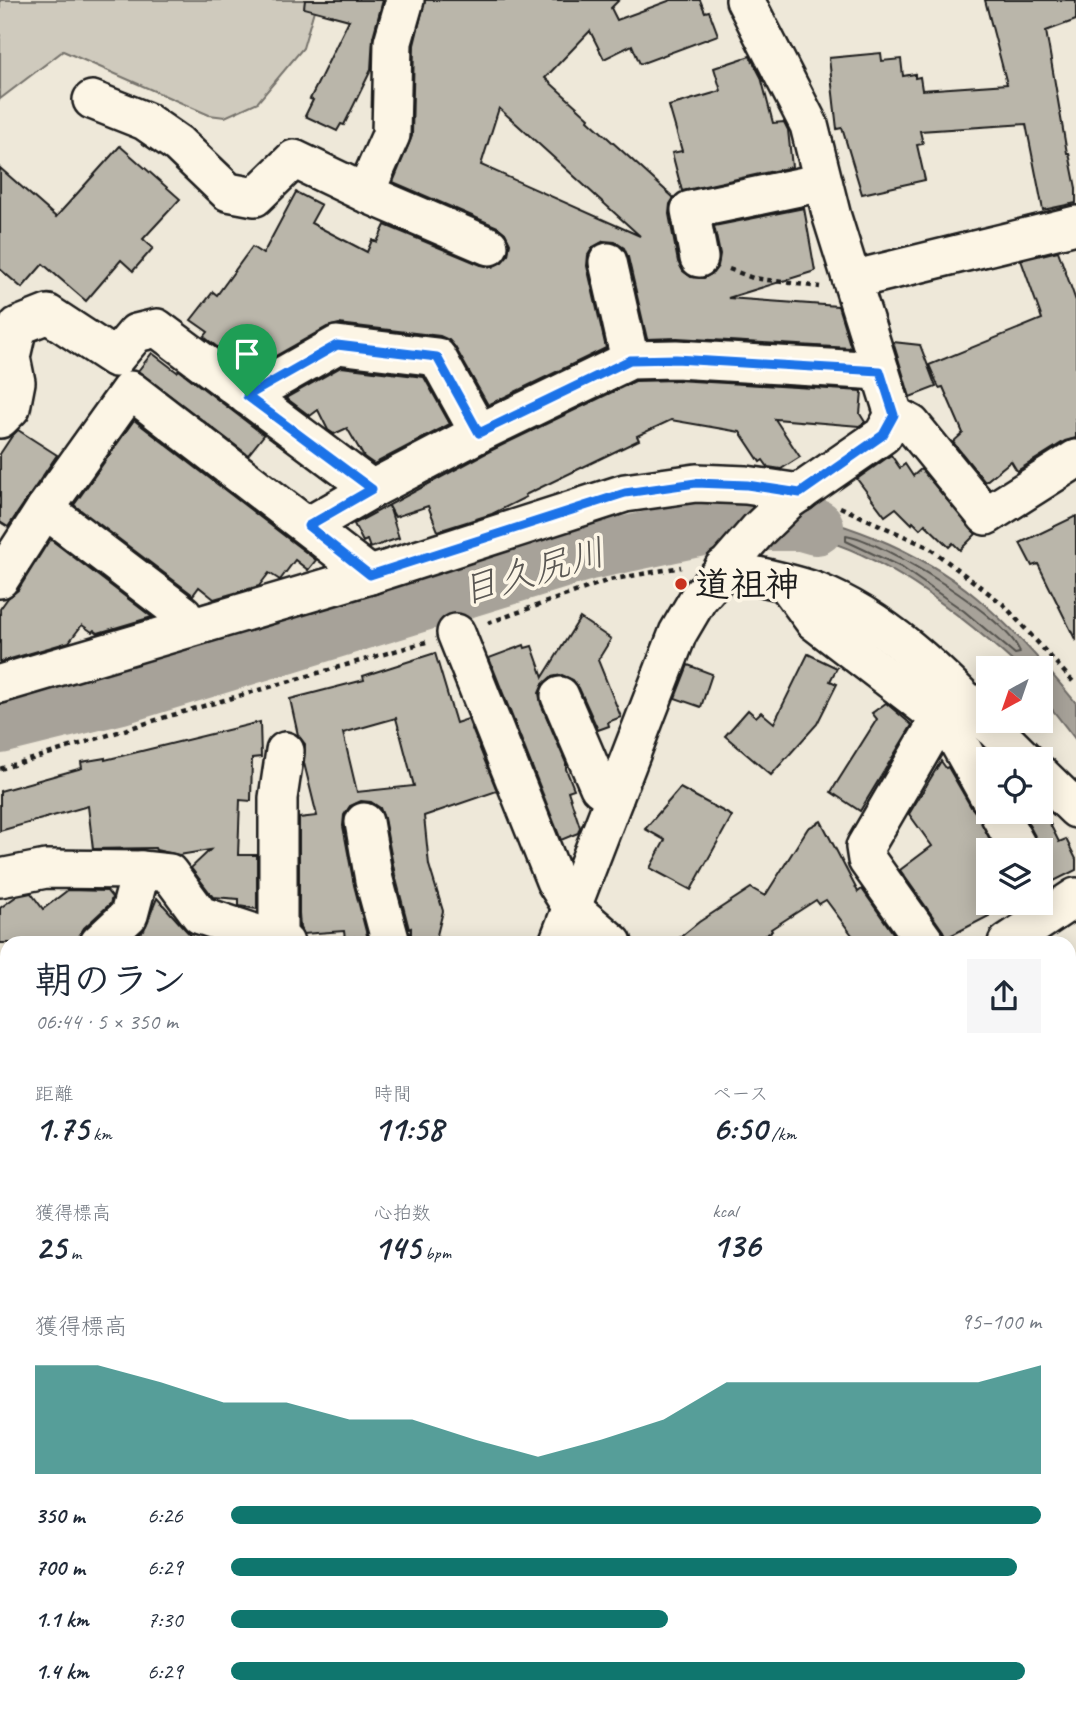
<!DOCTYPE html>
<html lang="ja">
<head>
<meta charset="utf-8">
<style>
  :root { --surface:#fff; --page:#f6f6f7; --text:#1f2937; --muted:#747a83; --accent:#0f766e }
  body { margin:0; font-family:Caveat,"Klee One",sans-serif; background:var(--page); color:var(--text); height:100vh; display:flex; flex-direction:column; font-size:26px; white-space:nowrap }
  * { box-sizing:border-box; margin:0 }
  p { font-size:23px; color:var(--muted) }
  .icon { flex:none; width:38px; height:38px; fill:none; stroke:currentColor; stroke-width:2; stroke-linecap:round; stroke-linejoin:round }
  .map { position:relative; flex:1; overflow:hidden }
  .panel { position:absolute; left:0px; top:936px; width:1076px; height:779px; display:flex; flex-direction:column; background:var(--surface); border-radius:21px 21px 0 0; box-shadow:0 4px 18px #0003 }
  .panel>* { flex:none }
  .needle { width:46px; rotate:220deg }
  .controls { position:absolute; left:976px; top:656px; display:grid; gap:14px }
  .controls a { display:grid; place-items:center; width:77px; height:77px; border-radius:0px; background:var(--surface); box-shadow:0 4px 18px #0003; font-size:35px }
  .pin { position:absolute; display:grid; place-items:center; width:60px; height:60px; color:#fff; margin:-72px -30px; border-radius:50% 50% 50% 0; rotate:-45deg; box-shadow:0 0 7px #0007 }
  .pin .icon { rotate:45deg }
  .round { display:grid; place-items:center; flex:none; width:74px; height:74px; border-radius:0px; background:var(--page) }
  .summary { display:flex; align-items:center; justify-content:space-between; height:119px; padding:0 35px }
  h1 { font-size:38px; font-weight:800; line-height:52px }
  .metrics { display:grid; grid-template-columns:repeat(3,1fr); gap:10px; height:119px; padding:7px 35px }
  .metrics div { display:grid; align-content:center }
  .metrics b { font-size:35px; font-weight:800 }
  .metrics small { font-size:19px; font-weight:400 }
  .metrics p { font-size:19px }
  .chart { height:196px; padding:14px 35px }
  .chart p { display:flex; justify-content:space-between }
  .chart svg { width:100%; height:126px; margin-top:7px; fill:var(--accent); opacity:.7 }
  ul { padding:0 35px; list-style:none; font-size:23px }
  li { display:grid; grid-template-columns:112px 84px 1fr; align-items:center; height:52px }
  li i { height:18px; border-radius:9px; background:var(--accent) }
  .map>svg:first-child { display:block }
  .green { fill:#cfcabd; stroke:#76736c; stroke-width:2 }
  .water { fill:#a7a299; stroke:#6f6c67; stroke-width:2 }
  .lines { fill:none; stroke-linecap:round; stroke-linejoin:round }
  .shore { stroke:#54524e; stroke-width:2 }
  .river { stroke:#a7a299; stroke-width:56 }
  .building { fill:#bab6aa; stroke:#1c1c1c; stroke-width:2; fill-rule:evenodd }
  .minor-casing { stroke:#1c1c1c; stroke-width:42 }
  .path { stroke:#1c1c1c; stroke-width:4.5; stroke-dasharray:5 5; stroke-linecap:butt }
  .minor { stroke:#fcf5e5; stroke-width:37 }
  .route-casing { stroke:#fff; stroke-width:14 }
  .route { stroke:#1a73e8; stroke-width:9 }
  .poi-dot { fill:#c8321e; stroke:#fcf5e5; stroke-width:2.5 }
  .labels { text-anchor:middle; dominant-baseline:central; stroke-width:7; stroke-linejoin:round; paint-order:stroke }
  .poi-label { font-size:35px; font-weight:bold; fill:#1c1c1c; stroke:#fcf5e5; text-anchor:start }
  .water-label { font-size:37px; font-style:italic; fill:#5b5854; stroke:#fcf5e5 }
</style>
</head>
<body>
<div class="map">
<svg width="1076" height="1714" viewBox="0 0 1076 1714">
  <rect width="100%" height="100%" fill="#eee8d9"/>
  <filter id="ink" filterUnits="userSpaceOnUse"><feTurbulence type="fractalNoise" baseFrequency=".0143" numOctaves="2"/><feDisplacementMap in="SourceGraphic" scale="14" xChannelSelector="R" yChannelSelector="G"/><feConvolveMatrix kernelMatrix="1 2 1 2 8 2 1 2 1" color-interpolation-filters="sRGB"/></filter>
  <g filter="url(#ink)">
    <polygon class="green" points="0,0 317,0 303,48 258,102 225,117 209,115 63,51 0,99"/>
    <path class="water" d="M758,505C836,518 916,547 977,598C1014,629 1046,666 1076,703V740L1041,695V668H1020C964,617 879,548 802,535C777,531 752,534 727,536Z"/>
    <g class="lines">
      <path class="shore" d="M846,535C881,540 1012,620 1020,653L1015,654L964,611L901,567L846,541Z"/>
      <polyline class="river" points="0,726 121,696 589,552 725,523 802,523 816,527"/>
    </g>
    <g class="building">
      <polygon points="305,0 383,0 373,37 371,70 344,125 341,124 337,131 305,116 313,100 310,99 349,20 304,8"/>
      <path d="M425,0H619L611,8L617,20L671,0H700L705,12L709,11L718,35L640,64L632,45L604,59L590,31L545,78L589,118L588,120L674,198L670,204L669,214L678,262L683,271L691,277L704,278L713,273L718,266L720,254L714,226L804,208L815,271L728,298L838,306L851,348L677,338L647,339L628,257L624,248L615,242L604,241L593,247L588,255L587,266L606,348L488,405L455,347L449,340L440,336L339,324L327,327L249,371L204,337L208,332L191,320L213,292L217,295L252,247L263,254L296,192L321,205L311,223L367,252L372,240L377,242L385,225L481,265L492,267L502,262L508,255L510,243L505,233L498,227L393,182L412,136L414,45ZM499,108L640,236L481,165Z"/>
      <polygon points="985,0 1076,0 1076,20 1046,31 1067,153 1069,153 1076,188 1076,203 1043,210 1026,124 920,131 923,144 917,145 925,180 862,194 842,128 837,129 829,58 881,53 882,61 901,59 903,76 915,74 915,78 920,77 922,90 1007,84"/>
      <polygon points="750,56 761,77 773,123 784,122 788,130 792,167 682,191 672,153 682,151 669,106 721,91 714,68"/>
      <polygon points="120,146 180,199 143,239 153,248 133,271 121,260 86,301 43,264 22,288 0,269 0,168 56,217"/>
      <polygon points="1058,251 1076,301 1076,438 1065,441 1017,471 1011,461 985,482 953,442 963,433 943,387 939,388 929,365 1042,319 1021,260"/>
      <polygon points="893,342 920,345 936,387 910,397"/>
      <polygon points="152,353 177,372 179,370 264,435 248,455 138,371"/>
      <polygon points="341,367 424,377 450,424 374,464 364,457 347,428 334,434 328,430 318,410 310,416 286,398"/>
      <polygon points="676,380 862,391 860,414 865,422 859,426 775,419 800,457 781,469 768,467 763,460 760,462 740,432 671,420 637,436 639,440 525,495 526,497 492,514 438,531 428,506 395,517 389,506 399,538 370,548 367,540 363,542 354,524 488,452 635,381"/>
      <polygon points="134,420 316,560 308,570 295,560 280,580 269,573 259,586 214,599 199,587 193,595 74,505"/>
      <polygon points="18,430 57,455 8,527 0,522 0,454 12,436"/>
      <polygon points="891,455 900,468 905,464 913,476 921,469 976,534 960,550 953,543 949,547 925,524 920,529 913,522 912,524 896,508 885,516 857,479"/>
      <polygon points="1076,516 1076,641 1038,564 1032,566 1020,543"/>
      <polygon points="50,539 152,617 98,633 94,630 92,632 82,625 69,642 0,662 0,609 8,598 18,590"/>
      <polygon points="580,618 611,639 598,660 621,717 608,722 609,726 598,730 579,688 573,680 562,675 551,677 543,684 539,693 541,704 566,763 566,769 574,789 568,791 580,827 578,833 561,840 489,658 524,645 525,648 532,646 543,677"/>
      <path d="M435,653L456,723L468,719L497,791L424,816L429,865L443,911L435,943H411V928L409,929L395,875L384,818L380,808L371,802L361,801L350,806L344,815L343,826L354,885L368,939L355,942L354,937L345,939L344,931L303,934L300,928L299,913V818L317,816L304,763L305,744L298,735L290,699L364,680L363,676ZM396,718L414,786L357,792L343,733Z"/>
      <polygon points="808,654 837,668 830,681 837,684 817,724 771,775 725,736 748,710 756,717 761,712 774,723"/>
      <polygon points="688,665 712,674 701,707 675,698"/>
      <polygon points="886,703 912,725 860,811 831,792 877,719 872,713"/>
      <polygon points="260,722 261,757 252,758 251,801 240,800 238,855 257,855 257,909 239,906 239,899 213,897 191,868 210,850 179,855 156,850 155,848 93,849 88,806 0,831 0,791 82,768 81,762 105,758 105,760"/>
      <polygon points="941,761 946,768 948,767 971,807 978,815 995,850 989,850 989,916 946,938 943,931 900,870 932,846 909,814"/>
      <polygon points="680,788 732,816 691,890 650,868 665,840 645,829"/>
      <polygon points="1022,812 1044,812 1059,842 1066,839 1076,859 1076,870 1052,882 1041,862 1041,850 1037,840"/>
      <polygon points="821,821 858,892 862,889 900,943 858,943 826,900 819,904 816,900 771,929 772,931 754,943 673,943 699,922 751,888 765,896 808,828"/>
      <polygon points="68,890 107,891 112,897 110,904 84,928 79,936 79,943 0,943 0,908 17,896 31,893 43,909"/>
      <polygon points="157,898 183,927 198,943 130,943 144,930"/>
    </g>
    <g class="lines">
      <defs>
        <g id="minor">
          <polyline points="92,100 145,121 178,144 228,192 255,197 294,159 365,193 489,246"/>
          <polyline points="365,193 391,135 393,42 405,0"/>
          <polyline points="699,258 690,210 823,182"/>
          <polyline points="608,262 630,360"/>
          <polyline points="852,280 1076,225"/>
          <polyline points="247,396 337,345 437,357 479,433"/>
          <polyline points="894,415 911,424 986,516 1076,459"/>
          <polyline points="0,419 11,408 16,382 11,357 18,326 48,314 115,358 136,333 157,328 372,489"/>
          <polyline points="45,509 183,614"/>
          <polyline points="308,526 372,489 479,433 630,360 676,359 880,371"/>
          <path d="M723,568C751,575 791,582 817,592C901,625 962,699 1025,760"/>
          <polyline points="0,579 45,509 130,390 370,575"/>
          <polyline points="787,584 814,621 940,718 951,729 989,797"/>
          <polyline points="456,633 555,881 572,908 613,943"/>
          <polyline points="0,684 370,575 625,493 696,483 746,485 800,493"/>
          <polyline points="560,696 599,787 614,798"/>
          <polyline points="1041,775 1076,809"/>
          <polyline points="998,812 1019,850"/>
          <polyline points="364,822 374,880 391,943"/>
          <polyline points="0,878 46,869 141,870 169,873 200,915 285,943"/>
          <polyline points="278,941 278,798 285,751"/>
          <polyline points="99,943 129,915 141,870"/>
          <polyline points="558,943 678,633 698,599 759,529 789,500 883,435 894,415 832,217 809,125 745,0"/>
          <polyline points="926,943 867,860 865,847 940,718"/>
          <polyline points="1007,943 1076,897"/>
          <polyline points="0,1015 7,1025"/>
          <polyline points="0,1154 7,1150"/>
          <polyline points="1069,1223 1076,1216"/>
          <polyline points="0,1286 7,1297"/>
          <polyline points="1069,1374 1076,1367"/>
          <polyline points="0,1469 7,1465"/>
          <polyline points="1069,1479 1076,1486"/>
          <polyline points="1069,1557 1076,1551"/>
          <polyline points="0,1601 7,1601"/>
          <polyline points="502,1708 504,1714"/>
          <polyline points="893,1708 898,1714"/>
          <polyline points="458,1714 467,1708"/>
        </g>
      </defs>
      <use href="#minor" class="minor-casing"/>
      <g class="path">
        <polyline points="729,269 753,278 820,287"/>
        <polyline points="840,507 928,547 1003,604 1076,685"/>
        <polyline points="488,623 609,580 681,567"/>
        <polyline points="0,769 169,716 426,642"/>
      </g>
      <use href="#minor" class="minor"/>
    </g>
  </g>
  <g class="lines" filter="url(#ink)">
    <defs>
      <polygon id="route" points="337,345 437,357 479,433 630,360 676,359 880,371 894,415 883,435 800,493 747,485 696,483 625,493 370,575 308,526 372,489 247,396"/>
    </defs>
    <use href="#route" class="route-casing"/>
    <use href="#route" class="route"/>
  </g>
  <circle class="poi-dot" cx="681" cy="584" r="7"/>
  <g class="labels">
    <g class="poi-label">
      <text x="695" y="584">道祖神</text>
    </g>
    <g class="water-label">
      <text transform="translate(533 571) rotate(-16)">目久尻川</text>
    </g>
  </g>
</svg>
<div class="controls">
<a><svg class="needle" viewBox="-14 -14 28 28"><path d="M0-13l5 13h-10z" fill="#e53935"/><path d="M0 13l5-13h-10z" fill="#747a83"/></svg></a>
<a><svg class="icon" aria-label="locate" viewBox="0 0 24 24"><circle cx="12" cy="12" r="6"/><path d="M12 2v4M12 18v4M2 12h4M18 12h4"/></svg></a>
<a><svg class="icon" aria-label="layers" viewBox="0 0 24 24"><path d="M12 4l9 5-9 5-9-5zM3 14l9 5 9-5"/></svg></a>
</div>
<div class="pin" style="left:247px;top:396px;background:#1e9e55"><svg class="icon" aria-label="arrive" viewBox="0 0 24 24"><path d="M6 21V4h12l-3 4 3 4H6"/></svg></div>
<section class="panel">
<div class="summary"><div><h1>朝のラン</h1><p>06:44 · 5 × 350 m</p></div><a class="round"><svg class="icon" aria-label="share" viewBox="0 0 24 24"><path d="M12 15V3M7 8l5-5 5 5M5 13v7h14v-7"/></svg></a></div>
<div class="metrics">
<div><p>距離</p><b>1.75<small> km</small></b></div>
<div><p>時間</p><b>11:58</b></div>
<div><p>ペース</p><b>6:50<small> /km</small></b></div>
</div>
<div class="metrics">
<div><p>獲得標高</p><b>25<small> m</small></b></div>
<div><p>心拍数</p><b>145<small> bpm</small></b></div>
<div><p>kcal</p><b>136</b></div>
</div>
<div class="chart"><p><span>獲得標高</span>95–100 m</p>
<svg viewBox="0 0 160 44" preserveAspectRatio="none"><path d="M0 44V6L10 6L20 12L30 19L40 19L50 25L60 25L70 32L80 38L90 32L100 25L110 12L120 12L130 12L140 12L150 12L160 6V44z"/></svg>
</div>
<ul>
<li><b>350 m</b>6:26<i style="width:100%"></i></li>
<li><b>700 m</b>6:29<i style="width:97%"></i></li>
<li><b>1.1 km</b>7:30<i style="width:54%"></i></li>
<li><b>1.4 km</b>6:29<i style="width:98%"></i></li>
</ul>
</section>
</div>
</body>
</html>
